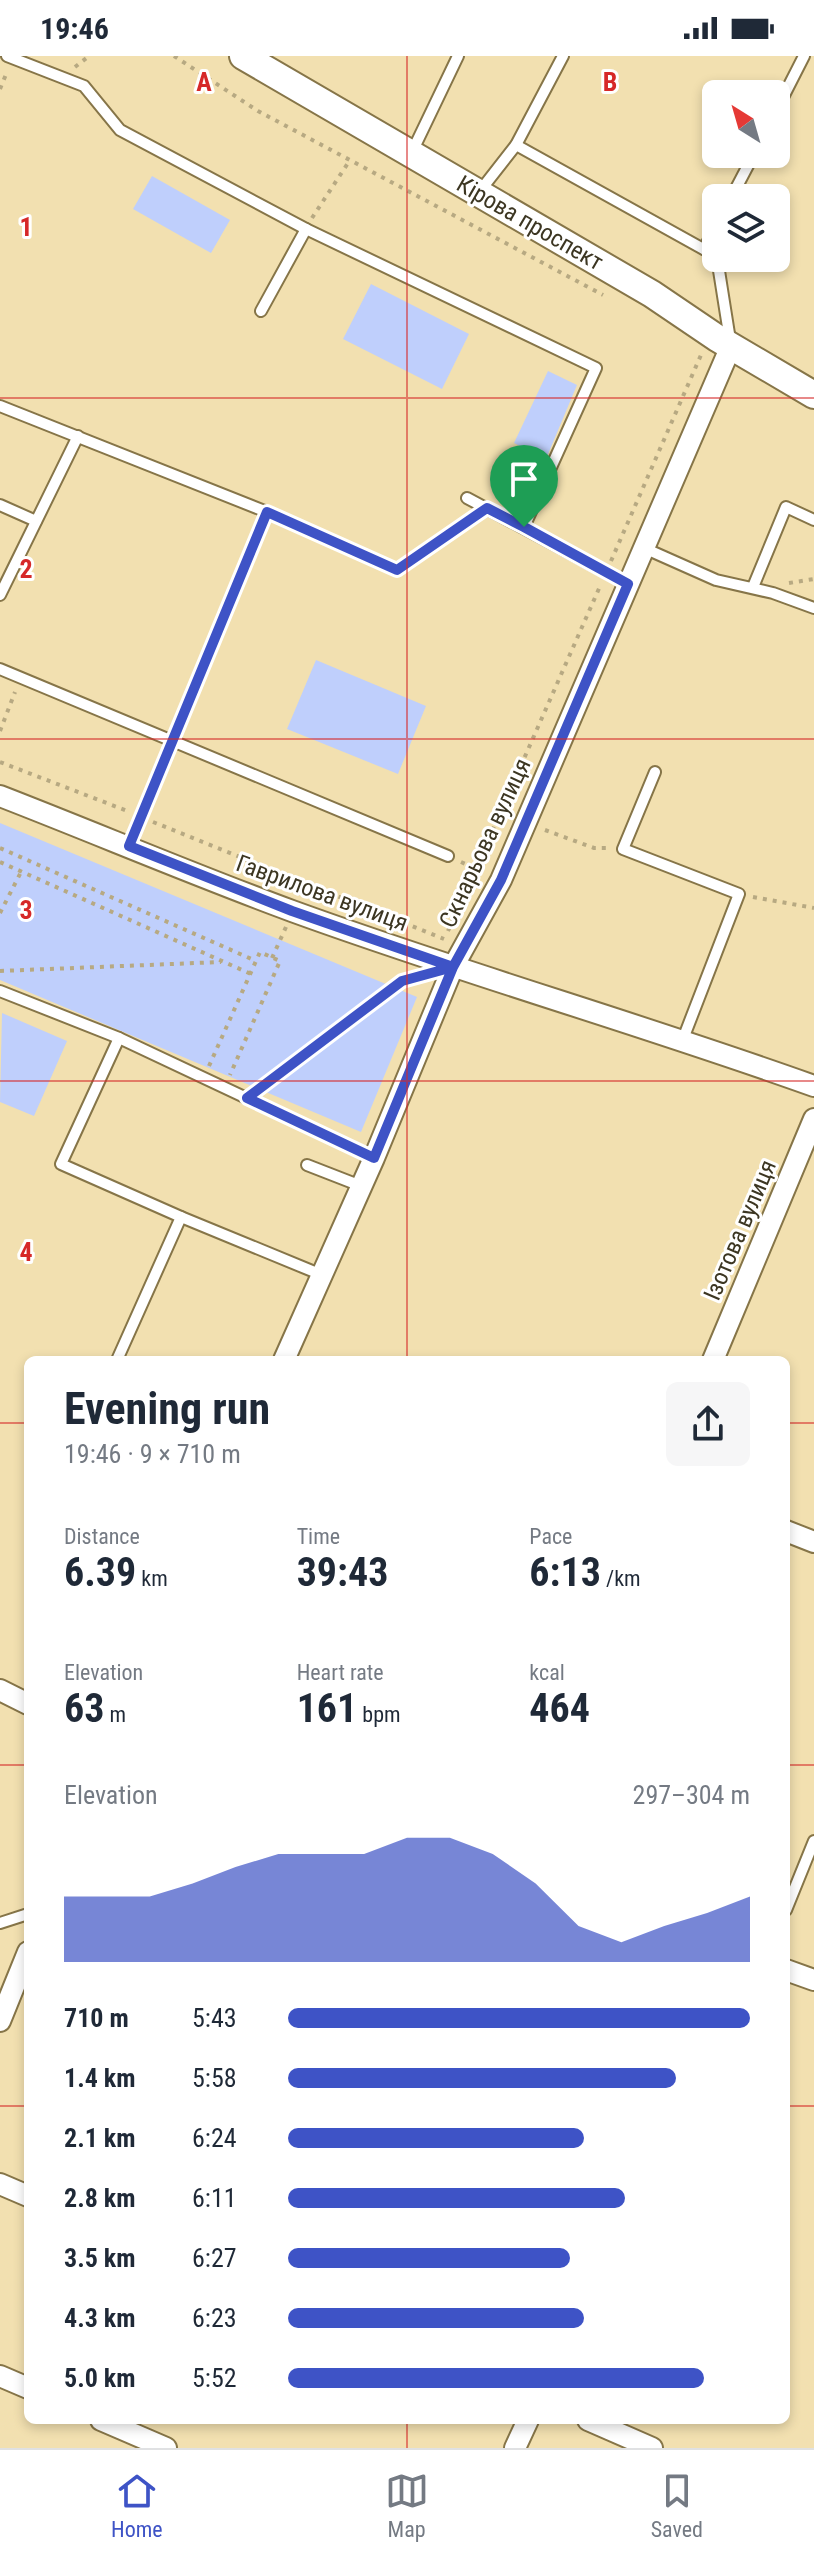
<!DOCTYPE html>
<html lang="en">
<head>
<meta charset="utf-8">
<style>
  :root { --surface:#fff; --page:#f6f6f7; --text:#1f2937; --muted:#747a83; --line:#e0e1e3; --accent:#3e53c6 }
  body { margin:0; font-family:"Roboto Condensed",sans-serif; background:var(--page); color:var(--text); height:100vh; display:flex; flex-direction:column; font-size:30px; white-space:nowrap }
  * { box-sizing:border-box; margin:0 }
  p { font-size:26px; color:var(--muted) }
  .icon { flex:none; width:44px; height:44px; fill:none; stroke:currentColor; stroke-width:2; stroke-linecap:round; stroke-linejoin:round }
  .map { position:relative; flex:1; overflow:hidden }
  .details { position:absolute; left:24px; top:1300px; width:766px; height:1068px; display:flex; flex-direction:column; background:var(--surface); border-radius:12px; box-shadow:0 4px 12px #0003 }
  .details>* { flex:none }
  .needle { width:52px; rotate:323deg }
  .buttons { position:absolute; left:702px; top:24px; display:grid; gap:16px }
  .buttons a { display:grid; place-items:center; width:88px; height:88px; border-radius:12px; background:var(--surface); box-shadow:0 4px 12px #0003; font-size:40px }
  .pin { position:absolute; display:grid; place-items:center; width:68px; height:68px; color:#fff; margin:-82px -34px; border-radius:50% 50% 50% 0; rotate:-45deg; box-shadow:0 0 8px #0007 }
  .pin .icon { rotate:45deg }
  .round { display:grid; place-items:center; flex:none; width:84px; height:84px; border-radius:12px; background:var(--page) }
  .head { display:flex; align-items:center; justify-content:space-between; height:136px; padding:0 40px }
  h1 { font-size:44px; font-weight:700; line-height:60px }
  .stats { display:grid; grid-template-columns:repeat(3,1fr); gap:12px; height:136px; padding:8px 40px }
  .stats div { display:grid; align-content:center }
  .stats b { font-size:40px; font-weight:700 }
  .stats small { font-size:22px; font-weight:400 }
  .stats p { font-size:22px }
  .chart { height:224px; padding:16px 40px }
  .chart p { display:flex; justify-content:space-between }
  .chart svg { width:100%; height:144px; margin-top:8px; fill:var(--accent); opacity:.7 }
  ul { padding:0 40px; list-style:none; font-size:26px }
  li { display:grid; grid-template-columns:128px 96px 1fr; align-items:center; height:60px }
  li i { height:20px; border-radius:10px; background:var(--accent) }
  .status { display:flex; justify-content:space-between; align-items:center; height:56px; padding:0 40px; background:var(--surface); direction:ltr }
  .status svg { height:22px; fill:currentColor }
  .tab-bar { display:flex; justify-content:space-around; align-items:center; height:112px; border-top:2px solid var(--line); background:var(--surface); font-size:22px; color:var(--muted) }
  .tab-bar a { display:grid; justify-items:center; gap:4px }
  .tab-bar .on { color:var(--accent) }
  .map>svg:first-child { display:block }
  .green { fill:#bfcffc }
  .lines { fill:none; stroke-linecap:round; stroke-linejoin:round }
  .service-casing { stroke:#867548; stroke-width:14 }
  .minor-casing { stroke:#867548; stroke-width:24 }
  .tertiary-casing { stroke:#867548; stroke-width:30 }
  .path { stroke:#b7a982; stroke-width:4; stroke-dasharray:4 6; stroke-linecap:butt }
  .service { stroke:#fff; stroke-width:10 }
  .minor { stroke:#fff; stroke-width:20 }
  .tertiary { stroke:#fff; stroke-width:26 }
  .route-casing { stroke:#fff; stroke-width:16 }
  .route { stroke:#3e53c6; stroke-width:10 }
  .grid { fill:none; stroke:#d62828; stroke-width:2; stroke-opacity:0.55 }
  .labels { text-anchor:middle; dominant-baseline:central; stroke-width:6; stroke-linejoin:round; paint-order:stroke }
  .street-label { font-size:24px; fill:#3c3622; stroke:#fff }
  .grid-label { font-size:26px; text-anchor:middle; font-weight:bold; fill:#d62828; stroke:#fff; stroke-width:6; stroke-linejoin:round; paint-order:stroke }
</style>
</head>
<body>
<div class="status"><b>19:46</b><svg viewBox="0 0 49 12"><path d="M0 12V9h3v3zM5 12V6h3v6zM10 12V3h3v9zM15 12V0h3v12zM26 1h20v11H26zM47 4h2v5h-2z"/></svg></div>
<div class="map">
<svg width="814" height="2392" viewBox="0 0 814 2392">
  <rect width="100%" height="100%" fill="#f2e0b0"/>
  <g class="green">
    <polygon points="152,120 230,164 211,197 133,153"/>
    <polygon points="371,228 469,278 442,333 343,283"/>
    <polygon points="548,315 577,329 546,403 514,387"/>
    <polygon points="316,604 426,650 398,718 287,673"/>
    <polygon points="0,767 417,941 361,1076 0,924"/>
    <polygon points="2,957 67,985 34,1060 0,1046"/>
  </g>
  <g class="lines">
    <defs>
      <g id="service">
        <polyline points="7,0 84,30 120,74 306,173 596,312 524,471"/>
        <polyline points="776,55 804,0"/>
        <polyline points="516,89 563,0"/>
        <polyline points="412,96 458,0"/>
        <polyline points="480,135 516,89 716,200"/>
        <polyline points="731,142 754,98"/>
        <polyline points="704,193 716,170"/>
        <polyline points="717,202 730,284"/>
        <polyline points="261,255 306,173"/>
        <polyline points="0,350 267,456 129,790"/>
        <polyline points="467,442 628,528"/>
        <polyline points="0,449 36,465"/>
        <polyline points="644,492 716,524 773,537 814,552"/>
        <polyline points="753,531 786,451 814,464"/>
        <polyline points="0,539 78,380"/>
        <polyline points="0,613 448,800"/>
        <polyline points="655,716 623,793 739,838 683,983"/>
        <polyline points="0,935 119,982 374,1102"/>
        <polyline points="119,982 61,1108 181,1161 322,1219"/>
        <polyline points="307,1109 361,1130"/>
        <polyline points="117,1304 181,1161"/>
        <polyline points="786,1854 814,1785"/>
        <polyline points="0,1867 28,1858"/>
      </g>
      <g id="minor">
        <path d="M0,740C98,778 194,819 292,855C465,918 641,968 814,1030"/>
        <polyline points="284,1304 374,1102 453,911 501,824 731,290"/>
        <polyline points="713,1304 814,1063"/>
        <polyline points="786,1475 814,1486"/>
        <polyline points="0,1634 28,1648"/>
        <polyline points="786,1914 814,1924"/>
        <polyline points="0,1965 28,1896"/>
        <polyline points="0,2128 28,2140"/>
        <polyline points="0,2320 28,2332"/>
        <polyline points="101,2364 166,2392"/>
        <polyline points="588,2364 652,2392"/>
        <polyline points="515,2392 528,2364"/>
      </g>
      <polyline id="tertiary" points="243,0 652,238 717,282 814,339"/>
    </defs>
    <use href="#service" class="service-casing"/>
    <use href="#minor" class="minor-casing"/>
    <use href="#tertiary" class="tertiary-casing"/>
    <g class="path">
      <polyline points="174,0 258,55 603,239"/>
      <polyline points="75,11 89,0"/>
      <polyline points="0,33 7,16"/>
      <polyline points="312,162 350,104"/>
      <polyline points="280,462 397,514 472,462"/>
      <polyline points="611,505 701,299 699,298"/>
      <polyline points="789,527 814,523"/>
      <polyline points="0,675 15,636"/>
      <polyline points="0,706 130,756"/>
      <polyline points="153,766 444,883"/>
      <polyline points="545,774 594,792 609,792"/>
      <polyline points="0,792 256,905"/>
      <polyline points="0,806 251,918"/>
      <polyline points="461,806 486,817"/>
      <polyline points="753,841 814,852"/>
      <polyline points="0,857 21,816"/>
      <polyline points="448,875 601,528"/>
      <polyline points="272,902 286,871"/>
      <polyline points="0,915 221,906"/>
      <polyline points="209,1010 260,896 280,905 230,1019"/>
      <polyline points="259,1034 402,925 421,920"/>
    </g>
    <use href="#service" class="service"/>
    <use href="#minor" class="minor"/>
    <use href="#tertiary" class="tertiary"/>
  </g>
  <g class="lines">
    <defs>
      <polyline id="route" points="524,471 487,452 397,514 267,456 129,790 292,855 453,911 374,1102 247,1042 402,925 453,911 501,824 628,528 524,471"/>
    </defs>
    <use href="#route" class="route-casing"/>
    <use href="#route" class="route"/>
  </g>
  <path class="grid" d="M407,0V1304M0,342H814M0,683H814M0,1025H814M0,1367H28M786,1367H814M0,1709H28M786,1709H814M0,2050H28M786,2050H814M407,2364V2392"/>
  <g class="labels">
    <g class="street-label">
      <text transform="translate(530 167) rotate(30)">Кірова проспект</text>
      <text transform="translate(485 787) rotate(-65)">Скнарьова вулиця</text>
      <text transform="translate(322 837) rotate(20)">Гаврилова вулиця</text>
      <text transform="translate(740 1174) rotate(-67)">Ізотова вулиця</text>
    </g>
  </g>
  <g class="grid-label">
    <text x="204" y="35">A</text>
    <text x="610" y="35">B</text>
    <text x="26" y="180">1</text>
    <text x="26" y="522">2</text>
    <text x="26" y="863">3</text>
    <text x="26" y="1205">4</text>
  </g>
</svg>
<div class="buttons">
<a><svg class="needle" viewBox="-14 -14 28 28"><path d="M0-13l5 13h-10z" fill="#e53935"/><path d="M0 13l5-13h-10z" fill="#747a83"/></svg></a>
<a><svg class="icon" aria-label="layers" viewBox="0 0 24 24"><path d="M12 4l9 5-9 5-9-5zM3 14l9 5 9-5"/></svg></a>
</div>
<div class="pin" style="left:524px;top:471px;background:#1e9e55"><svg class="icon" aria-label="arrive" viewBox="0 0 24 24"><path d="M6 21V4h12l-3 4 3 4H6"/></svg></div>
<section class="details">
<div class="head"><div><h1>Evening run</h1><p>19:46 · 9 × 710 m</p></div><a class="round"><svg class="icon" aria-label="share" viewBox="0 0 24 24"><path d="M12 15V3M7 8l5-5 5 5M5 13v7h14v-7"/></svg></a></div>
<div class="stats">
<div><p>Distance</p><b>6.39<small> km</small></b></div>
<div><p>Time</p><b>39:43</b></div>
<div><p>Pace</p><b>6:13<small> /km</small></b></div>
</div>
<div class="stats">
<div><p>Elevation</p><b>63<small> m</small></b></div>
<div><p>Heart rate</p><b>161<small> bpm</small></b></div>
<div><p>kcal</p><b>464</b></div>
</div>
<div class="chart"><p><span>Elevation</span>297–304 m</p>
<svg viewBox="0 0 160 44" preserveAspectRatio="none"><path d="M0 44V24L10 24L20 24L30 20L40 15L50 11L60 11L70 11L80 6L90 6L100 11L110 20L120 33L130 38L140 33L150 29L160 24V44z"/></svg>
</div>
<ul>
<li><b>710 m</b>5:43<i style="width:100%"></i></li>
<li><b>1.4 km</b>5:58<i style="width:84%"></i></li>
<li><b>2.1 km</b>6:24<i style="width:64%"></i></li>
<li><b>2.8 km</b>6:11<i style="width:73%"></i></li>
<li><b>3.5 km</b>6:27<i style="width:61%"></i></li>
<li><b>4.3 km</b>6:23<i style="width:64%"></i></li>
<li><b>5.0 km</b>5:52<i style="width:90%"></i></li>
</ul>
</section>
</div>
<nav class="tab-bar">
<a class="on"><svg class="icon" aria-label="home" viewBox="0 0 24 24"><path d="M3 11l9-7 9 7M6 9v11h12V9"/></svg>Home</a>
<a><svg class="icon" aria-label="map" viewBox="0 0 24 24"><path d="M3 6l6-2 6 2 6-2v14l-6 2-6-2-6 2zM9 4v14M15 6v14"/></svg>Map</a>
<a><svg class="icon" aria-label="saved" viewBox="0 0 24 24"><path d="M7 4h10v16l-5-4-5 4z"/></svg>Saved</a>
</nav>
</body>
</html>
